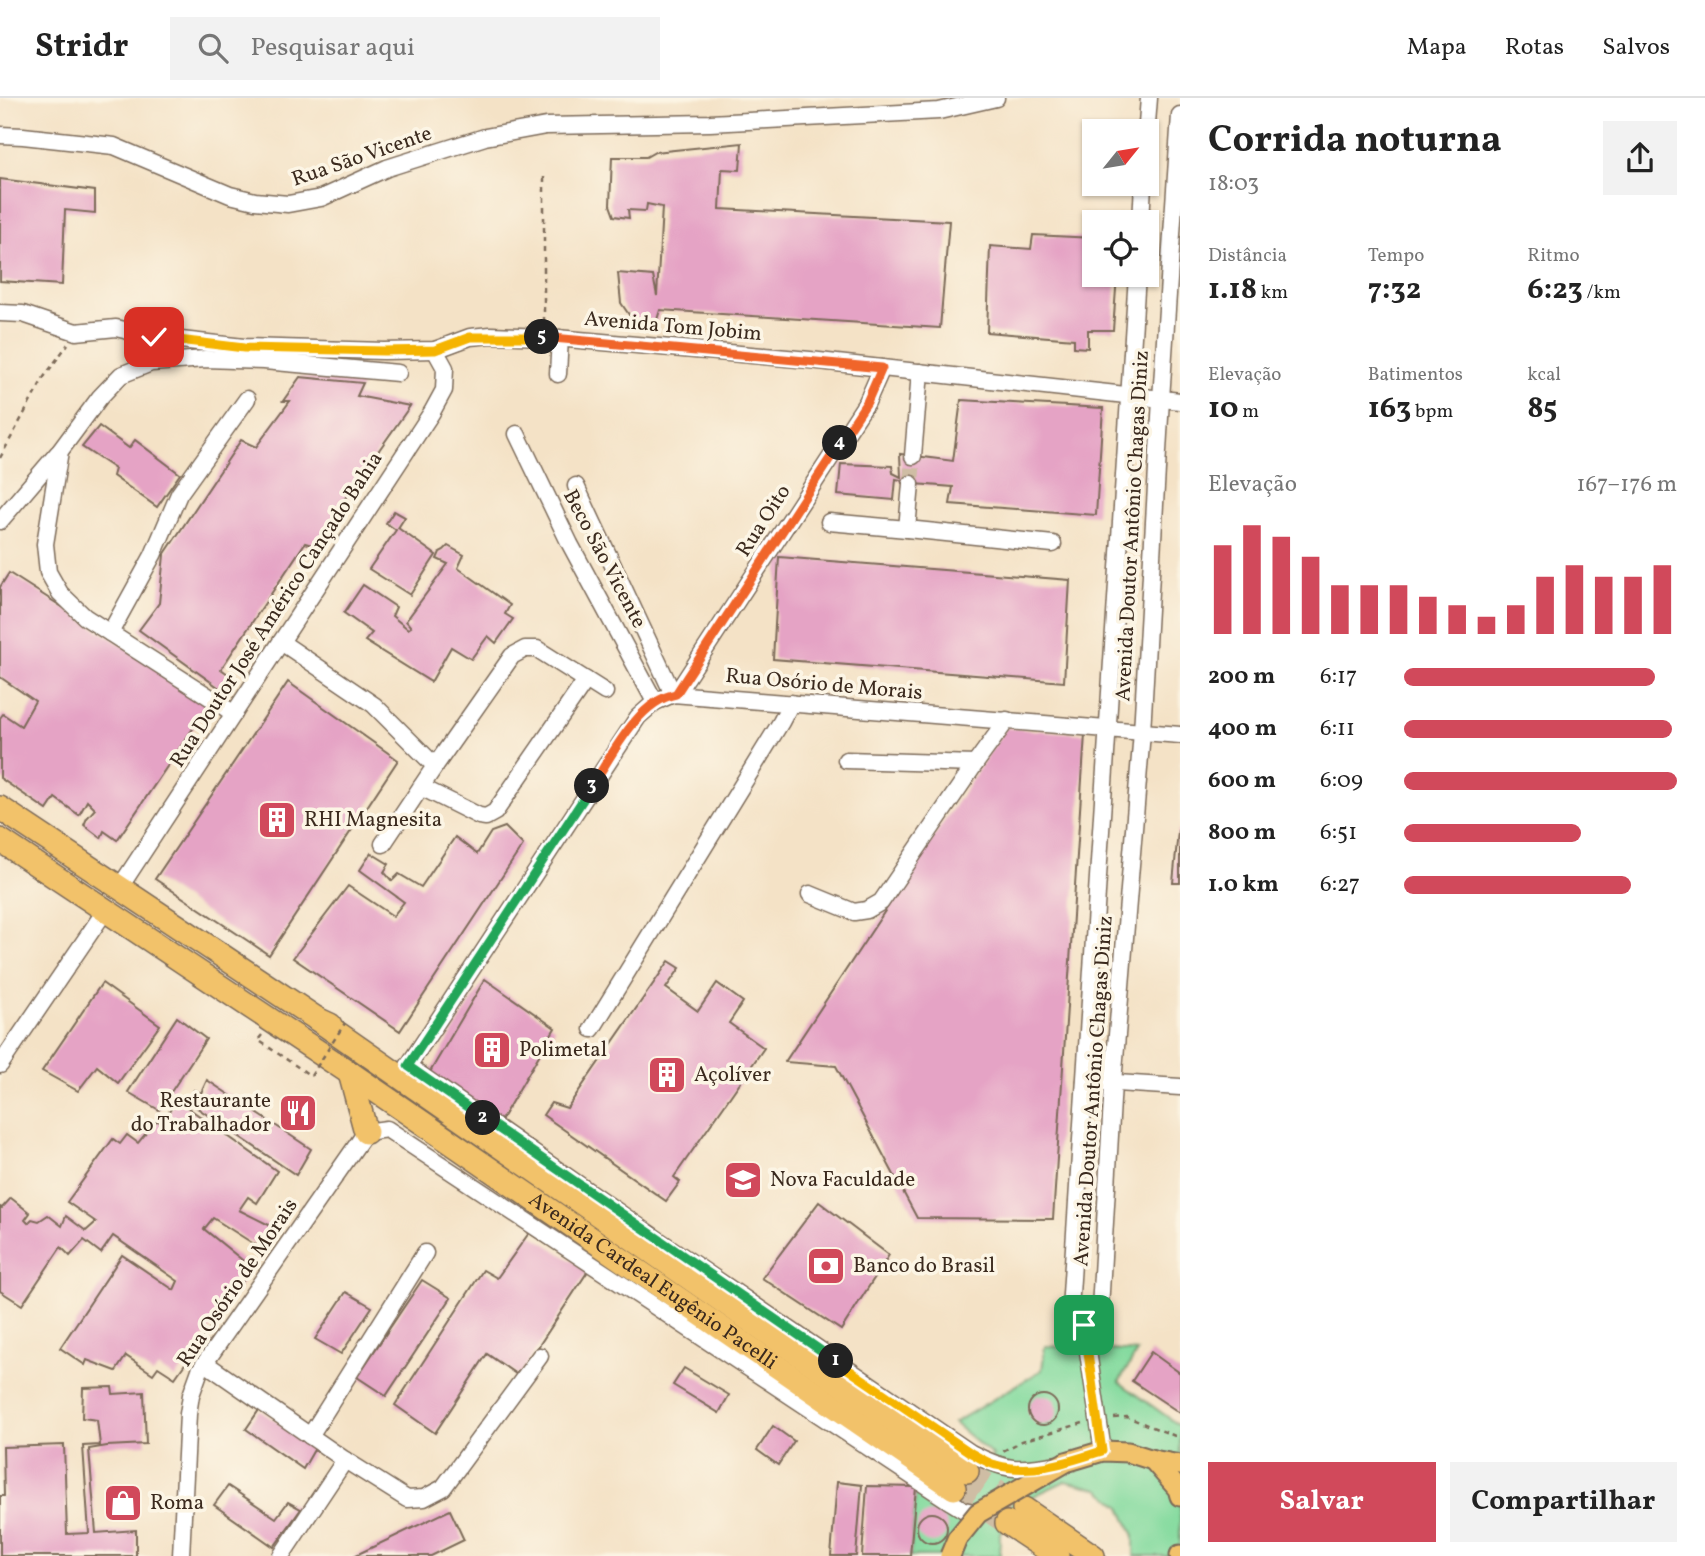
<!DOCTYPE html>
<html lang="pt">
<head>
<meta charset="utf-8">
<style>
  :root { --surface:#fff; --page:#f2f2f2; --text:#222; --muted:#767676; --line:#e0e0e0; --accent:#d1495b }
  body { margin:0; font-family:Vollkorn,serif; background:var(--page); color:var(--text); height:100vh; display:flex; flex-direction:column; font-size:26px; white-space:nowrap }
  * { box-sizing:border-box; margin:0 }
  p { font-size:23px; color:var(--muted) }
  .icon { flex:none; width:38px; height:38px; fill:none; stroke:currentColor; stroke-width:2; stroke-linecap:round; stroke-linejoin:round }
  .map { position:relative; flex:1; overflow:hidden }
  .side { display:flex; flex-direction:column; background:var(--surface); width:525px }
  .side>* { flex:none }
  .needle { width:46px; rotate:60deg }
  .controls { position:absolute; left:1082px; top:21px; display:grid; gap:14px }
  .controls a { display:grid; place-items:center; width:77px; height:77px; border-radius:0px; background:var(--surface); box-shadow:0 2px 5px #0004; font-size:35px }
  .pin { position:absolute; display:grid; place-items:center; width:60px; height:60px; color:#fff; margin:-30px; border-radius:14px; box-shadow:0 4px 10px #0006 }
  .km { position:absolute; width:35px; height:35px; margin:-18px; border-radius:50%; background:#222; color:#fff; font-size:19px; line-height:35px; text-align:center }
  .round { display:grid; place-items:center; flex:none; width:74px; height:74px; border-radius:0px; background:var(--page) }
  .headline { display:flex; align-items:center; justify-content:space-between; height:119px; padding:0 28px }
  h1 { font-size:38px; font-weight:700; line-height:52px }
  .figures { display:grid; grid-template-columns:repeat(3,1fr); gap:10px; height:119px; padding:7px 28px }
  .figures div { display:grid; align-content:center }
  .figures b { font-size:30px; font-weight:700 }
  .figures small { font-size:19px; font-weight:400 }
  .figures p { font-size:19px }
  .chart { height:196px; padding:14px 28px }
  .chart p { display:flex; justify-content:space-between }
  .chart svg { width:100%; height:126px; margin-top:7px; stroke:var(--accent); stroke-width:6 }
  .button { display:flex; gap:14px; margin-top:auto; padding:14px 28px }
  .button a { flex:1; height:80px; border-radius:0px; background:var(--accent); color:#fff; font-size:28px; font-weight:700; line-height:80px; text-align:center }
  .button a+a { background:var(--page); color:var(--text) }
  ul { padding:0 28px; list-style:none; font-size:23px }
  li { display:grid; grid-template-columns:112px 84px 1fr; align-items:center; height:52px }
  li i { height:18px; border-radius:9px; background:var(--accent) }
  header { display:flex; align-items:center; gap:42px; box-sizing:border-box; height:98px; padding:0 35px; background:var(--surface); border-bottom:2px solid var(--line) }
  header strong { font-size:33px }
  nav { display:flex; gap:38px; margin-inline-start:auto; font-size:24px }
  .search { width:490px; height:63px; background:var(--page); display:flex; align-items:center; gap:18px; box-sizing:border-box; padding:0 24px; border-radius:0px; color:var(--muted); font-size:26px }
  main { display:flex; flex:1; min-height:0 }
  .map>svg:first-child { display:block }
  .green { fill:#83da9e; stroke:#5f825e; stroke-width:2 }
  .building { fill:#e5a3c5 }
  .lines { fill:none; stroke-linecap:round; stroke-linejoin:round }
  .minor-tunnel { stroke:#cfbda4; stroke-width:16; stroke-dasharray:16 8; stroke-linecap:butt }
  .highway-tunnel { stroke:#cfbda4; stroke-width:23; stroke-dasharray:23 11; stroke-linecap:butt }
  .minor-casing { stroke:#7c6a59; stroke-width:19 }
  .major-casing { stroke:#7c6a59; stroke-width:23 }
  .highway-casing { stroke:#7c6a59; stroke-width:26 }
  .path { stroke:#7c6a59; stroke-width:2.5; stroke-dasharray:5 5; stroke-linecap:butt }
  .minor { stroke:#fff; stroke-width:16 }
  .major { stroke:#f2c26a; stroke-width:19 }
  .highway { stroke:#f2c26a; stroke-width:23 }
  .major-bridge-casing { stroke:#7c6a59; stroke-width:23; stroke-linecap:butt }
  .path-bridge { stroke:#7c6a59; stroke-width:2.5; stroke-dasharray:5 5; stroke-linecap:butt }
  .major-bridge { stroke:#f2c26a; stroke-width:19 }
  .split-1-casing { stroke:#fff; stroke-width:14 }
  .split-2-casing { stroke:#fff; stroke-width:14 }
  .split-3-casing { stroke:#fff; stroke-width:14 }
  .split-4-casing { stroke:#fff; stroke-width:14 }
  .split-5-casing { stroke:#fff; stroke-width:14 }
  .split-6-casing { stroke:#fff; stroke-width:14 }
  .split-1 { stroke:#f5b400; stroke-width:9 }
  .split-2 { stroke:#22a559; stroke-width:9 }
  .split-3 { stroke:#22a559; stroke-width:9 }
  .split-4 { stroke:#f0652b; stroke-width:9 }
  .split-5 { stroke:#f0652b; stroke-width:9 }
  .split-6 { stroke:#f5b400; stroke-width:9 }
  .labels { text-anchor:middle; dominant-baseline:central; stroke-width:7; stroke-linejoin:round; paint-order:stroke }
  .street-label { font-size:21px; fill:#3b2a1e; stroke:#fcf5e5 }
  .poi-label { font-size:21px; fill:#3b2a1e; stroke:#fcf5e5; text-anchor:start }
</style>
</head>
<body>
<header>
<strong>Stridr</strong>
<div class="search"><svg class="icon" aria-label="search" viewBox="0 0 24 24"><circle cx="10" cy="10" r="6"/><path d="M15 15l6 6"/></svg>Pesquisar aqui</div>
<nav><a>Mapa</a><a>Rotas</a><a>Salvos</a></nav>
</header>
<main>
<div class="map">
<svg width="1180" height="1458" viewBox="0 0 1180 1458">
  <rect width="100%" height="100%" fill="#fcf5e5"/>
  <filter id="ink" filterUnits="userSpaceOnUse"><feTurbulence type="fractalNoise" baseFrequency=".0143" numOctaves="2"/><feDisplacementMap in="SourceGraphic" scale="14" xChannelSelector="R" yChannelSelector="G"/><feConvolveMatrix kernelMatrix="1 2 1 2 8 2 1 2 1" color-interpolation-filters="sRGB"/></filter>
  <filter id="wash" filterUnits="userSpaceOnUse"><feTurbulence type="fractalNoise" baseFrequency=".00686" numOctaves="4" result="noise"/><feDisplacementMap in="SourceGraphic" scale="28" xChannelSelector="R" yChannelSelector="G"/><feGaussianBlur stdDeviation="1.57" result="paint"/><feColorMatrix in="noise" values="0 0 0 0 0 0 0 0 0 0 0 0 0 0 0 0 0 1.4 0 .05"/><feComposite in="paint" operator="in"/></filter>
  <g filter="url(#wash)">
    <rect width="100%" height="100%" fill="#f4e2c6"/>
    <polygon class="green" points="1045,1248 1137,1254 1119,1284 1180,1328 1180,1458 1134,1458 1134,1438 1121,1409 1099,1391 1065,1383 1029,1400 1000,1435 1000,1458 910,1458 916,1389 959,1403 993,1358 954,1325 1042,1272"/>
    <g id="blocks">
      <g class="building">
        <polygon points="742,45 740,72 722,71 720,111 949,123 940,230 660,212 656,225 632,221 621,205 618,175 653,178 657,198 662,109 647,106 646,113 628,112 629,120 614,118 610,107 612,59 646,59 655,54"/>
        <polygon points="0,81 95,93 95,115 65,112 62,187 0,183"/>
        <polygon points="1033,137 1094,140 1094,177 1117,177 1113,232 1088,232 1088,250 1074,249 1074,241 987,234 990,148 1031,151"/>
        <polygon points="300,279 363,285 357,298 410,308 334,416 339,417 319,449 305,445 221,571 235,581 225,594 139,532 159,505 164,457 241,342 256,349 290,303 283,303"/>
        <polygon points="961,302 1103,310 1096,417 950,406 953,389 902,385 901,382 896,381 894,402 838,397 841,366 892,368 893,375 901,379 900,356 953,363"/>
        <polygon points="99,328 129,350 135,342 180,376 157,409 113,378 115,371 82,349"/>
        <polygon points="394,413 405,419 398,430 436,457 410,497 369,471 396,432 386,425"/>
        <polygon points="448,448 464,457 458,470 510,507 505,516 513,521 496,545 488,538 471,561 451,549 431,584 365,543 372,535 344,515 363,487 396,509 392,518 408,531 411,529 406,523 448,466 437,461 440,454 444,452"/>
        <polygon points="779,459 1070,482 1064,584 773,561"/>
        <polygon points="9,475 211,604 117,742 104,733 101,740 84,727 87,720 95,711 87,703 79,717 55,700 47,712 0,680 0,620 3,616 21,628 35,603 0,579 0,489"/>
        <polygon points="288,584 398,662 269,857 155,781"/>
        <polygon points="1006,630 1085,636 1053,1121 917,1120 836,968 785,964"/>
        <polygon points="505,729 523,747 400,933 293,860 348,788 393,818 404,804 360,772 371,755 389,766 384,774 392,783 399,776 421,789 455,739 477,756 491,734"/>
        <polygon points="1178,733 1180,733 1180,785 1173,785"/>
        <polygon points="669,863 680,870 666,890 698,913 717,885 743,904 729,925 764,950 674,1079 680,1084 666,1103 543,1017 551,1005 567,1010"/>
        <polygon points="485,881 555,930 501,1022 430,974"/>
        <polygon points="102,885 160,927 118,985 97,968 78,993 42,973"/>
        <polygon points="177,919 206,941 159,1012 128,994"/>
        <polygon points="207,982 311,1051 296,1077 187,1003 194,992 201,995"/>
        <polygon points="177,1002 277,1073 257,1105 248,1099 239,1112 271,1128 257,1148 213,1120 204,1131 252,1170 175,1280 158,1269 153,1276 126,1258 116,1273 87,1262 85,1267 60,1250 122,1157 174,1192 178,1183 113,1138 101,1155 84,1142 70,1158 61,1149 22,1207 0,1193 0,1109 2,1110 11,1100 30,1115 25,1122 28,1125 32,1121 39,1123 48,1117 62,1128 66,1118 86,1133 96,1124 67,1104 113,1041 120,1046 127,1037 138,1045 156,1023 162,1024"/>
        <polygon points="819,1104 889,1157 841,1232 762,1180"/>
        <polygon points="529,1135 588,1173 519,1278 487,1256 435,1335 395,1307 483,1172 497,1180"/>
        <polygon points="422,1182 451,1200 386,1298 357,1279"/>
        <polygon points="346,1194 372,1209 341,1256 315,1241"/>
        <polygon points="1151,1254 1180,1275 1180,1315 1132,1283"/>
        <polygon points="684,1270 729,1297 719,1315 673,1287"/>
        <polygon points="112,1289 113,1296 144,1294 146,1346 107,1348 89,1351 96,1435 136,1432 136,1458 0,1458 0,1398 4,1398 3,1349 64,1347 67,1436 89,1435 83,1348 100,1347 97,1322 82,1320 83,1290"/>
        <circle cx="1043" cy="1312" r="15"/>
        <polygon points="259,1312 315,1350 303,1371 246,1331"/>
        <polygon points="773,1328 794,1343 778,1367 757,1352"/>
        <polygon points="837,1384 862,1387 856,1458 831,1458"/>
        <polygon points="228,1388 276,1420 288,1404 301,1411 274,1449 214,1407"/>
        <polygon points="867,1388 916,1389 910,1458 862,1458"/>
        <polygon points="450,1412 464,1442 431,1458 354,1458"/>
        <circle cx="932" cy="1430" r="15"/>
      </g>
    </g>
  </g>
  <g filter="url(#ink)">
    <use href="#blocks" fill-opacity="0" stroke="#7c6a59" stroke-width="2"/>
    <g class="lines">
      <polyline class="minor-tunnel" points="911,386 913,358"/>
      <g class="highway-tunnel">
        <polyline points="967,1373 1022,1410"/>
        <polyline points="954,1390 1007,1425"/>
      </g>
      <defs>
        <g id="minor">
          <polyline points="0,37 23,38 114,48 230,97 255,103 288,106 321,100 387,70 485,39 546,28 710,25 939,13 996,0"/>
          <polyline points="1146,38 1149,0"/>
          <polyline points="1141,124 1143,86"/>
          <polyline points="1137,177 1069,1227 1099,1228 1113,985 1142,634 1161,301 1180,17"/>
          <polyline points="0,215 23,216 76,234 116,230 154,239 244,249 384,253 435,252 470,239 491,237 545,239 810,262 1180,303"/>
          <polyline points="558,276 560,240"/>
          <polyline points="517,336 570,446 655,604"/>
          <polyline points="913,358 920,274"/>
          <polyline points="911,386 907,431 1053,446"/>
          <polyline points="576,388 673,596"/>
          <polyline points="0,423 58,355"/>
          <polyline points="829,424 907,431"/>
          <polyline points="110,535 153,457 179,396 247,301"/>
          <polyline points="281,544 374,607 435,668 383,746"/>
          <polyline points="676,596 867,304 882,270"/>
          <polyline points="234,616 211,600 85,519 60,495 48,474 45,446 60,353 100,299 121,277 151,265 205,261 264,263 398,275"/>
          <polyline points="846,662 975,666"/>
          <polyline points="435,668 512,558 525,551 537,551 605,594"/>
          <polyline points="421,689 479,718 486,719 495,714 586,582"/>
          <polyline points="120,789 432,314 444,292 445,270 435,252"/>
          <polyline points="810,796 854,814 867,812 881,804 975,666 1007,622"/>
          <polyline points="592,931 781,624 791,605"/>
          <polyline points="0,967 105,813"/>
          <polyline points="1085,983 1180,989"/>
          <polyline points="1084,1227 1103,1353"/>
          <polyline points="205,1265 345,1362 407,1401 424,1400 443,1390 540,1258"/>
          <polyline points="310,1338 425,1155"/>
          <path d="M1057,1366C1018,1373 1006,1373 971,1355L660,1143L408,968L638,619L655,604L673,596L1180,637"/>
          <polyline points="181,1458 188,1316 191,1297 200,1272 366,1034 387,1031 951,1404 964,1412 978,1415"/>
          <polyline points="281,1458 345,1362"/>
        </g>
        <g id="major">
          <polyline points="1153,1362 1178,1391 1180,1398"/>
          <polyline points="1066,1364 1103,1353 1128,1354 1153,1362 1180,1367"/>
          <polyline points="1180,1458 1180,1457"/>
        </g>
        <g id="highway">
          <polyline points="0,710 317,921 330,927"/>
          <path id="s1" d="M0,742L350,975L954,1390"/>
          <polyline points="317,921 967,1373"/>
          <polyline points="350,975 366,1034"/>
          <polyline points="1024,1411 1093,1458"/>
          <polyline points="1007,1425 1057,1458"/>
        </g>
      </defs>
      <use href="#minor" class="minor-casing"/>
      <use href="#major" class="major-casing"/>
      <use href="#highway" class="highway-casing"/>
      <g class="path">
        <polyline points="544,79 544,226"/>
        <polyline points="0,360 44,279 68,246"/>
        <polyline points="262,937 258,942 311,978"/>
        <polyline points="1114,1320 1127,1319 1175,1338 1180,1338"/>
        <polyline points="1003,1353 1022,1343 1083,1325"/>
      </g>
      <use href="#minor" class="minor"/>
      <use href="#major" class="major"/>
      <use href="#highway" class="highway"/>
      <defs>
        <polyline id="major-bridge" points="950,1458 957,1441 978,1415 1066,1364"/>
      </defs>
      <use href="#major-bridge" class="major-bridge-casing"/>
      <polyline class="path-bridge" points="311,978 345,925"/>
      <use href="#major-bridge" class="major-bridge"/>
    </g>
  </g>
  <g class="lines" filter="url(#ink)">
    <defs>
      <path id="split-1" d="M836,1263L971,1355C979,1359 987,1365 996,1367C1032,1377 1068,1364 1102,1353L1084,1227"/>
      <polyline id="split-2" points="483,1020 836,1263"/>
      <polyline id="split-3" points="483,1020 408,968 592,688"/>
      <path id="split-4" d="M592,688C612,657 638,603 676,596L840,345"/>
      <polyline id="split-5" points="542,239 882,270 867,304 840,345"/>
      <polyline id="split-6" points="154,239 244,250 384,253 435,252 470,239 542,239"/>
    </defs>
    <use href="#split-1" class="split-1-casing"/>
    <use href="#split-2" class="split-2-casing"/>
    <use href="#split-3" class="split-3-casing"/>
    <use href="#split-4" class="split-4-casing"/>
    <use href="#split-5" class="split-5-casing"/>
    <use href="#split-6" class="split-6-casing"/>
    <use href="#split-1" class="split-1"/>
    <use href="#split-2" class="split-2"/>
    <use href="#split-3" class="split-3"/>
    <use href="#split-4" class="split-4"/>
    <use href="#split-5" class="split-5"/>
    <use href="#split-6" class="split-6"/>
  </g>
  <defs>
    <symbol id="building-square" viewBox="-11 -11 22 22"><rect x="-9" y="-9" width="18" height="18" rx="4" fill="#d1495b" stroke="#fcf5e5"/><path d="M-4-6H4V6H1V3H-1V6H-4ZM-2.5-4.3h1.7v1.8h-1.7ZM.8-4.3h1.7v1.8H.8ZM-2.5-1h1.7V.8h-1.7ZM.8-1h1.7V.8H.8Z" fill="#fff"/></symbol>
    <symbol id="restaurant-square" viewBox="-11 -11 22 22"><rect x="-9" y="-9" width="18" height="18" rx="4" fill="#d1495b" stroke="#fcf5e5"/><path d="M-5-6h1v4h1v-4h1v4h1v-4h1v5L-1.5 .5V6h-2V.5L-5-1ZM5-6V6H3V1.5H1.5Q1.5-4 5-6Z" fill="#fff"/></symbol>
    <symbol id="university-square" viewBox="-11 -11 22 22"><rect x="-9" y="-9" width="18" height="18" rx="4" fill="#d1495b" stroke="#fcf5e5"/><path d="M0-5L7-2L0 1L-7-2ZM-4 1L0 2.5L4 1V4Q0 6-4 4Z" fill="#fff"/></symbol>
    <symbol id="bank-square" viewBox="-11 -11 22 22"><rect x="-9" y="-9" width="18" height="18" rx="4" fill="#d1495b" stroke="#fcf5e5"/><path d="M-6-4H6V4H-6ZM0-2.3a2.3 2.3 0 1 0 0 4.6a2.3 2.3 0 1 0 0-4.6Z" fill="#fff"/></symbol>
    <symbol id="shop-square" viewBox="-11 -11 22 22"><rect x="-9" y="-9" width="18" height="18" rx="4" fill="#d1495b" stroke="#fcf5e5"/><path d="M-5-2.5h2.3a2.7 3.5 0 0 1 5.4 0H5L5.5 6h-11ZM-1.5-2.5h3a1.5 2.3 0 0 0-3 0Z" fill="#fff"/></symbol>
  </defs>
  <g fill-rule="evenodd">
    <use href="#building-square" x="255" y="700" width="44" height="44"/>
    <use href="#building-square" x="470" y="930" width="44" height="44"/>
    <use href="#building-square" x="645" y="955" width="44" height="44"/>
    <use href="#restaurant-square" x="276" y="993" width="44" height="44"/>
    <use href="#university-square" x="721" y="1060" width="44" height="44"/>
    <use href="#bank-square" x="804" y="1146" width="44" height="44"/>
    <use href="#shop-square" x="101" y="1383" width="44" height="44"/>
  </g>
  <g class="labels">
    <g class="street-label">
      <text transform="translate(362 59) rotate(-19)">Rua São Vicente</text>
      <text transform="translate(673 229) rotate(5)">Avenida Tom Jobim</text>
      <text transform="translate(764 423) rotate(-57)">Rua Oito</text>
      <text transform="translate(1133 428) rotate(-87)">Avenida Doutor Antônio Chagas Diniz</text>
      <text transform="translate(604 461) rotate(62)">Beco São Vicente</text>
      <text transform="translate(277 512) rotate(-57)">Rua Doutor José Américo Cançado Bahia</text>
      <text transform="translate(824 587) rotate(5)">Rua Osório de Morais</text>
      <text transform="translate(1094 993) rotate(-86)">Avenida Doutor Antônio Chagas Diniz</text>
      <text stroke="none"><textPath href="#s1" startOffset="788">Avenida Cardeal Eugênio Pacelli</textPath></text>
      <text transform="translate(238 1185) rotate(-56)">Rua Osório de Morais</text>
    </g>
    <g class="poi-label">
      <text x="304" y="722">RHI Magnesita</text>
      <text x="519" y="952">Polimetal</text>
      <text x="694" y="977">Açolíver</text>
      <text x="271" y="1003" text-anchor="end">Restaurante<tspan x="271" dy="24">do Trabalhador</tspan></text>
      <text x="770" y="1082">Nova Faculdade</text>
      <text x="853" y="1168">Banco do Brasil</text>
      <text x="150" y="1405">Roma</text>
    </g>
  </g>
</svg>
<div class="controls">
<a><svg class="needle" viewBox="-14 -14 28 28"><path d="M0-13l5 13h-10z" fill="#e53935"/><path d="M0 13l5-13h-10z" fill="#767676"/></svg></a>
<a><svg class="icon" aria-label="locate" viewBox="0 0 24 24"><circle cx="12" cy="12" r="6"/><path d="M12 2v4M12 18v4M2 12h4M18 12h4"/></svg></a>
</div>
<div class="pin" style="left:1084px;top:1227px;background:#1e9e55"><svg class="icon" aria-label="arrive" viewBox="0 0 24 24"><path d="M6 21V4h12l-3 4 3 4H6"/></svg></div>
<div class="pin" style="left:154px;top:239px;background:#d93025"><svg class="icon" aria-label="check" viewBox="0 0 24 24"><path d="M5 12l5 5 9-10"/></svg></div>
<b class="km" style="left:836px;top:1263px">1</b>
<b class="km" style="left:483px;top:1020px">2</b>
<b class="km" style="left:592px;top:688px">3</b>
<b class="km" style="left:840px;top:345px">4</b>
<b class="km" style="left:542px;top:239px">5</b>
</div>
<section class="side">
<div class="headline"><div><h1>Corrida noturna</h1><p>18:03</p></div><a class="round"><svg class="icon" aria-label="share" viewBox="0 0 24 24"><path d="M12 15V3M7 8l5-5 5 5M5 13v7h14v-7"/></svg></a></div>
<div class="figures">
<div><p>Distância</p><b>1.18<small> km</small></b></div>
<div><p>Tempo</p><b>7:32</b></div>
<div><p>Ritmo</p><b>6:23<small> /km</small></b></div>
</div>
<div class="figures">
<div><p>Elevação</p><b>10<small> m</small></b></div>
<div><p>Batimentos</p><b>163<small> bpm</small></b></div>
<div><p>kcal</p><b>85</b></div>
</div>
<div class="chart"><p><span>Elevação</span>167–176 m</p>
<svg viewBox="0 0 160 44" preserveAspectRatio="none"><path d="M5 44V13M15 44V6M25 44V10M35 44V17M45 44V27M55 44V27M65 44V27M75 44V31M85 44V34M95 44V38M105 44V34M115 44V24M125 44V20M135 44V24M145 44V24M155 44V20"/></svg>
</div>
<ul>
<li><b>200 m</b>6:17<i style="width:92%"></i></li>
<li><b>400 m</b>6:11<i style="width:98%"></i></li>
<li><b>600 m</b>6:09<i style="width:100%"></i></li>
<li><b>800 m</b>6:51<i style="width:65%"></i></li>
<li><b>1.0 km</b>6:27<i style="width:83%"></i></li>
</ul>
<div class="button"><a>Salvar</a><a>Compartilhar</a></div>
</section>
</main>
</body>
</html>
